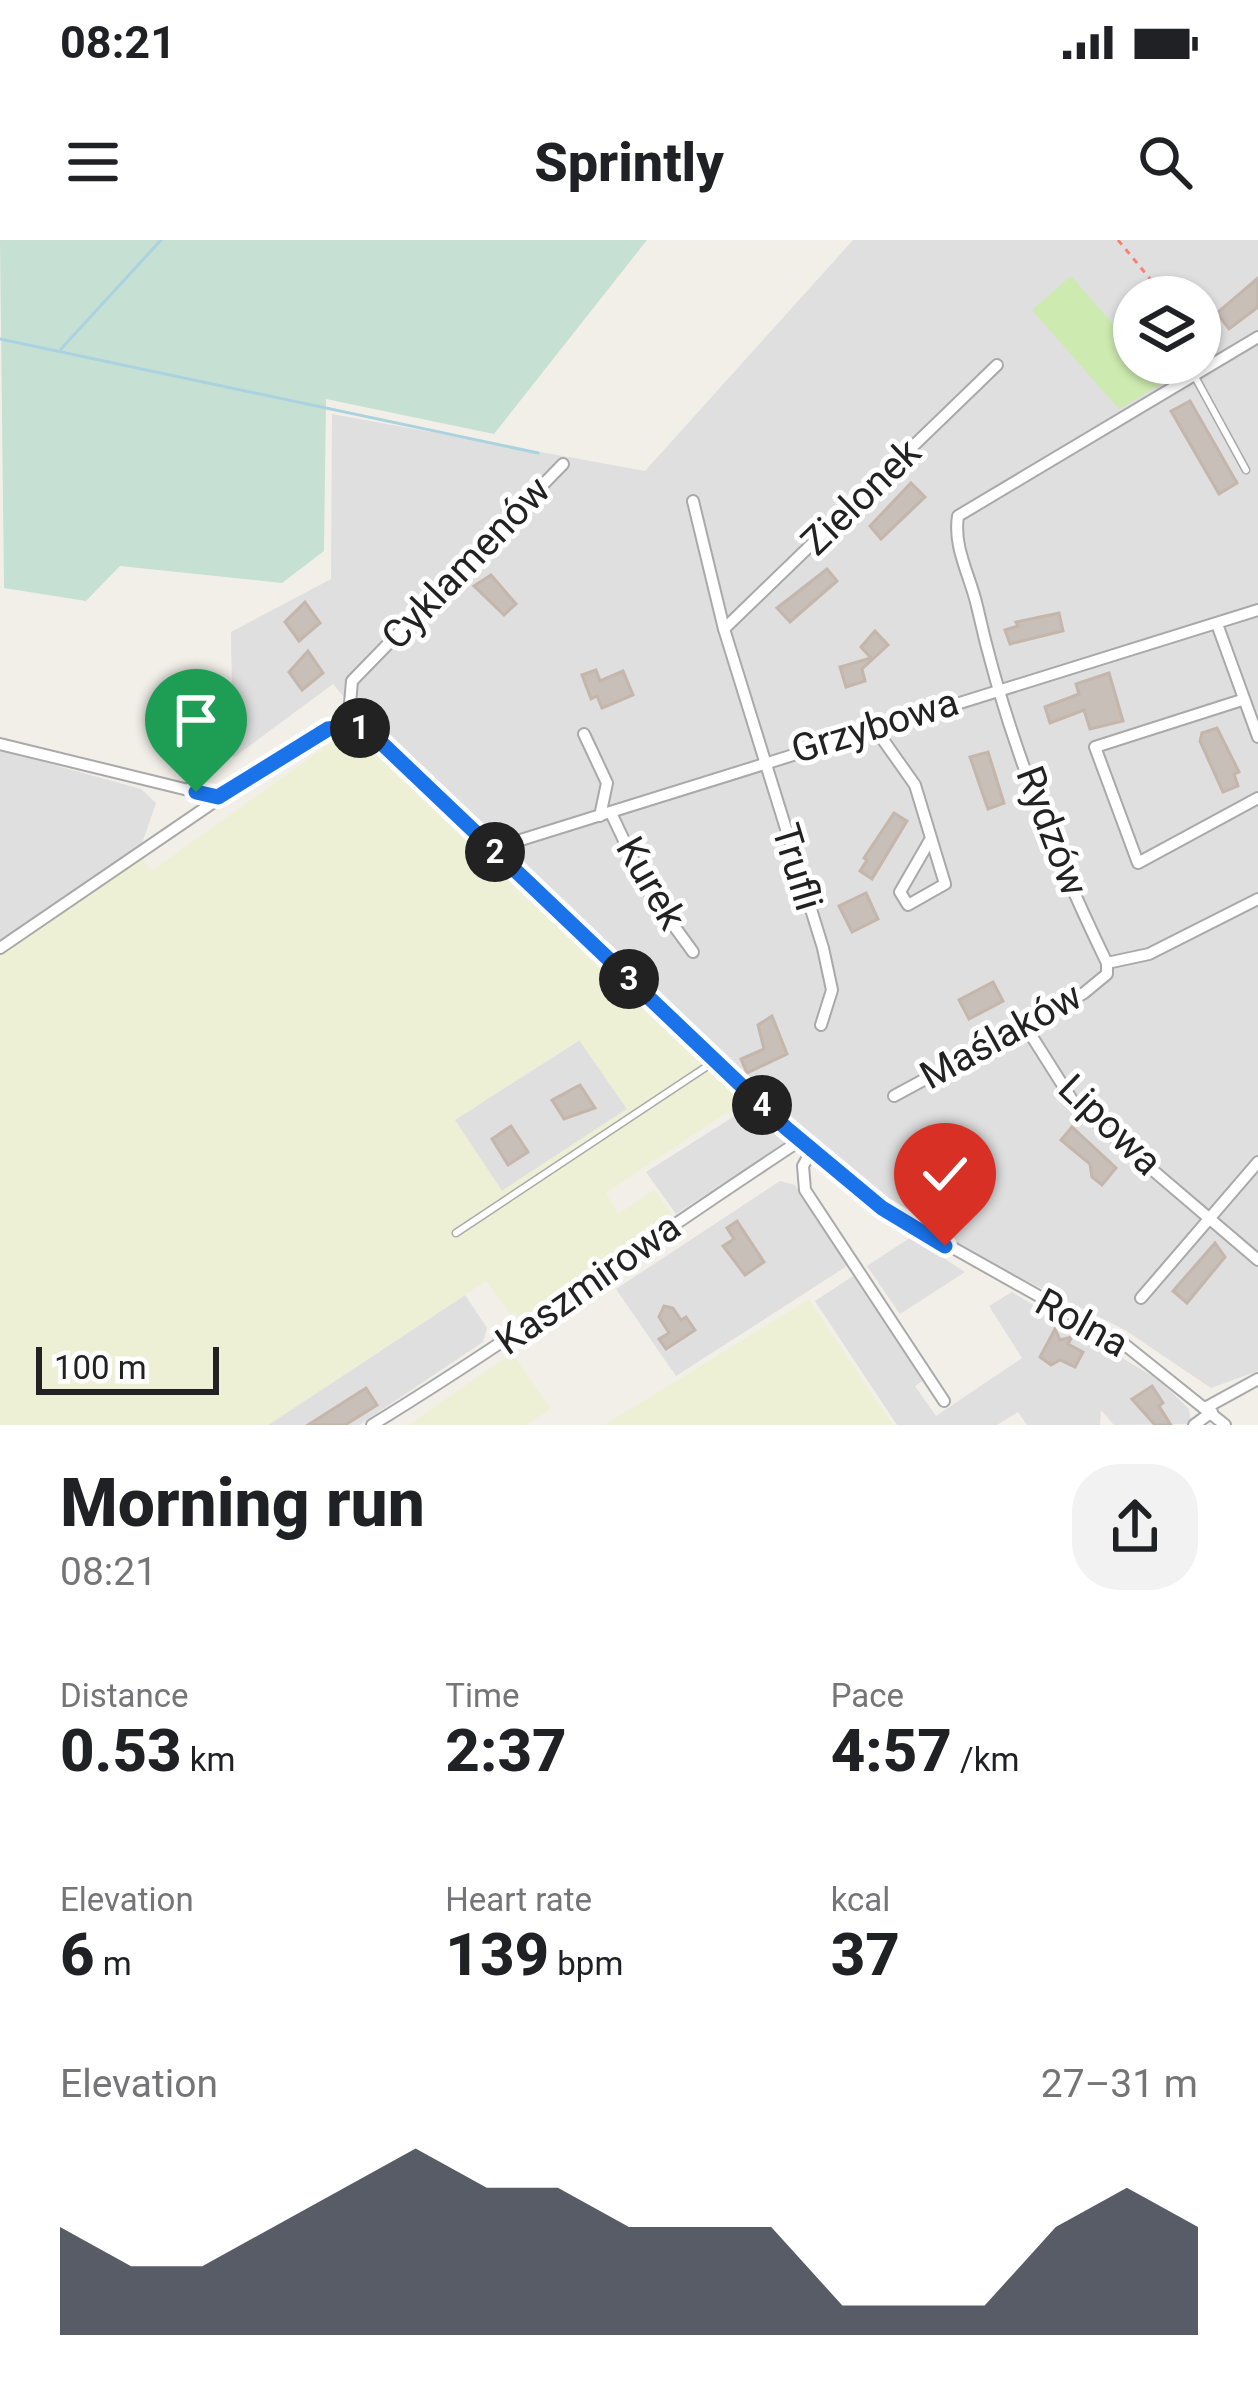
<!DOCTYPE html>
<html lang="en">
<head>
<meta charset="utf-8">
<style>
  :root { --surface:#fff; --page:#f2f2f2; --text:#202124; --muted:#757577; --accent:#111827 }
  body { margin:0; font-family:Roboto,sans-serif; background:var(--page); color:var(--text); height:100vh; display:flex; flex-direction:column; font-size:45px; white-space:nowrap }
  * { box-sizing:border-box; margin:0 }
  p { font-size:39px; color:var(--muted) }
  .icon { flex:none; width:66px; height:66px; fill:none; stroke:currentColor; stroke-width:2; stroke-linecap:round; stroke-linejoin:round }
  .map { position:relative; height:1185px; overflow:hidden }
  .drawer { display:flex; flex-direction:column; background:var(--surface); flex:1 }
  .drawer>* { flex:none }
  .buttons { position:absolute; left:1113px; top:36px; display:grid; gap:24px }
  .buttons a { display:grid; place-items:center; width:108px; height:108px; border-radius:50%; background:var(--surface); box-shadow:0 3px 9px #0004; font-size:60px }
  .scale { position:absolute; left:36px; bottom:30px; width:183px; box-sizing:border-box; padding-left:12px; border:6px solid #222; border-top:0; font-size:33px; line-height:42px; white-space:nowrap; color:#222; -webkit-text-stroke:9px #fff; paint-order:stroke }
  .pin { position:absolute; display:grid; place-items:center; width:102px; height:102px; color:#fff; margin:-123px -51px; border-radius:50% 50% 50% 0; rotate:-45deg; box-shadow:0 0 12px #0007 }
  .pin .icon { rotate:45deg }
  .km { position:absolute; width:60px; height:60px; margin:-30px; border-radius:50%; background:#222; color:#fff; font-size:33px; line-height:60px; text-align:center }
  .round { display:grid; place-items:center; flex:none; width:126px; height:126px; border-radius:48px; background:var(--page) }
  .summary { display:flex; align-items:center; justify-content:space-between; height:204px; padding:0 60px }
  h1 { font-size:66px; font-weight:800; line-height:90px }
  .metrics { display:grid; grid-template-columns:repeat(3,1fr); gap:18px; height:204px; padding:12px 60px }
  .metrics div { display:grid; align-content:center }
  .metrics b { font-size:60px; font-weight:800 }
  .metrics small { font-size:33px; font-weight:400 }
  .metrics p { font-size:33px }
  .chart { height:336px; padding:24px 60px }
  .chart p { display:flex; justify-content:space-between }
  .chart svg { width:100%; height:216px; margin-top:12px; fill:var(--accent); opacity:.7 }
  .status { display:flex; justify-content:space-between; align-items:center; height:84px; padding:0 60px; background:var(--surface); direction:ltr }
  .status svg { height:33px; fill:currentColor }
  header { display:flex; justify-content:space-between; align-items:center; height:156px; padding:0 60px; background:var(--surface); font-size:54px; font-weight:800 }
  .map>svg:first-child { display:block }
  .residential { fill:#e0dfdf; fill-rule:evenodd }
  .farmland { fill:#eef0d5; fill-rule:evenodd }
  .grass { fill:#cdebb0 }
  .wetland { fill:#c6e0d4 }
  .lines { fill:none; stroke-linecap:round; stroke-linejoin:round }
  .stream { stroke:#aad3df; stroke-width:3 }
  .building { fill:#c7bfb8; stroke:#c4b6ab; stroke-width:3 }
  .service-casing { stroke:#a9a9a9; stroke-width:9 }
  .minor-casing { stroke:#a9a9a9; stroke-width:14 }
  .path { stroke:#fa8072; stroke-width:3; stroke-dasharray:6 6; stroke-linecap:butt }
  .service { stroke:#fff; stroke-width:6 }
  .minor { stroke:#fff; stroke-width:10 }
  .route-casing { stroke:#fff; stroke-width:24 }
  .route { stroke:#1a73e8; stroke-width:15 }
  .labels { text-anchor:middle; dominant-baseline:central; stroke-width:10; stroke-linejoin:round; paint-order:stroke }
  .street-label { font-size:39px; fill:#222; stroke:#fff }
</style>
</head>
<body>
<div class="status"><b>08:21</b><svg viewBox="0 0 49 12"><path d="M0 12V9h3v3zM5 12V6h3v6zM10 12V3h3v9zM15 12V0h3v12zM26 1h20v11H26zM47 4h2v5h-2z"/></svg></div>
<header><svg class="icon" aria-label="menu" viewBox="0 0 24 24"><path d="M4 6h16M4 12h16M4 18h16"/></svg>Sprintly<svg class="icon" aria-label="search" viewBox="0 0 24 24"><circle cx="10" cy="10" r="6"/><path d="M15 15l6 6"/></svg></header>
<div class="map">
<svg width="1258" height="1185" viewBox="0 0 1258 1185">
  <rect width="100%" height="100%" fill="#f2efe9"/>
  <g class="residential">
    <path d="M853,0H1258V1131L1211,1148L1125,1090L975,1015L864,945L362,479L333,444L233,518L231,392L331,339L332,174L645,231ZM1134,57H1200V123H1134Z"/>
    <polygon points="0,510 141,549 156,563 139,612 0,715"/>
    <polygon points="580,800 627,869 502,951 454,880"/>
    <polygon points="752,865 789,900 676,974 646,932"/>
    <polygon points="780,941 795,945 847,1026 676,1136 616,1049"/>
    <polygon points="911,997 965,1032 900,1074 867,1026"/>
    <polygon points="853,1036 924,1140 915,1146 936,1176 1022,1118 989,1066 1012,1052 1159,1140 1189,1169 1191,1184 1114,1185 1101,1170 1100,1185 1027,1185 1018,1172 997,1185 897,1185 815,1061"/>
    <polygon points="465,1055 487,1088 483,1102 359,1185 268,1185"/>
  </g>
  <g class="farmland">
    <path d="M349,490L746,860L606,953L618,974L654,950L673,976L526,1076L509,1073L486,1041L268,1185H0V715L139,612L151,631ZM579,800L627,869L502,951L455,880Z"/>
    <polygon points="809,1059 893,1185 604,1185 676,1141"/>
    <polygon points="512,1113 551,1169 526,1185 408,1185"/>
  </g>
  <polygon class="grass" points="1071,36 1134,108 1134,123 1148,123 1165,142 1119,169 1032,70"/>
  <polygon class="wetland" points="0,0 647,0 494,194 326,159 324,311 282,343 120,326 86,361 4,348"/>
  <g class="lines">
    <g class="stream">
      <polyline points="0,99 538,213"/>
      <polyline points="61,109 161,0"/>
    </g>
  </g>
  <g class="building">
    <polygon points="1258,38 1258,67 1229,89 1217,73"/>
    <polygon points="1190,161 1237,243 1219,254 1171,171"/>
    <polygon points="911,243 925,257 881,299 870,286"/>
    <polygon points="827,329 837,341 790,382 777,368"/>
    <polygon points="491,335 516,364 504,375 474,346"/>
    <polygon points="305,362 320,383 299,401 285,382"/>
    <polygon points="1059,373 1063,391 1010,404 1005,390 1018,386 1016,382"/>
    <polygon points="875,391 888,405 862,429 865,441 846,447 840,427 871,418 861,407"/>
    <polygon points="308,411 323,433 302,450 289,432"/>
    <polygon points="596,430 600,441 623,431 633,455 602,468 597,456 591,459 582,435"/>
    <polygon points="1109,433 1123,481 1090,489 1084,470 1050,483 1045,467 1079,454 1076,444"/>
    <polygon points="1217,488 1239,532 1234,534 1238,546 1223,552 1200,501 1202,493"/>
    <polygon points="988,512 1004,563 988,569 970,517"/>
    <polygon points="894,573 907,581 872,639 860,631 867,620 864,618"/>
    <polygon points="866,653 878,679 852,692 839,666"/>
    <polygon points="993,742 1003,761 969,779 959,760"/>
    <polygon points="772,776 787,814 747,833 741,819 764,809 758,785"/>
    <polygon points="580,845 595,868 564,879 552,860"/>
    <polygon points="511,886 528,912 508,925 492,899"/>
    <polygon points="1072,887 1116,928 1102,945 1092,937 1090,924 1061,900"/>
    <polygon points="737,981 764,1022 745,1035 723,1006 734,999 727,988"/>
    <polygon points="1215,1003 1225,1017 1187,1063 1173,1051"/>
    <polygon points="664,1066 673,1068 681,1080 686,1077 695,1090 666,1109 659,1099 669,1093 659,1077"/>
    <polygon points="1055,1089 1060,1100 1072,1097 1068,1104 1083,1112 1075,1127 1060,1120 1051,1125 1040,1117"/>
    <polygon points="1152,1146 1163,1163 1159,1166 1171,1185 1155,1185 1132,1159"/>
    <polygon points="366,1148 377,1165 345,1185 308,1185"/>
  </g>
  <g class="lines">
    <defs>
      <g id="service">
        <polyline points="1194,135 1246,230"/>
        <polyline points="456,993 715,821"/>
      </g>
      <g id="minor">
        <polyline points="693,261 724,389 823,708 832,750 821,785"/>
        <polyline points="1217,384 1258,497"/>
        <polyline points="724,389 997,125"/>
        <polyline points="1242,460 1095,507 1138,623 1258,558"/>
        <polyline points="348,486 352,441 563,224"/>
        <polyline points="874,487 915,545 945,644 908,665 900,652 930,600"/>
        <polyline points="584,494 607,543 600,576"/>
        <polyline points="0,504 217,557"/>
        <polyline points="611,573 647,649 693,712"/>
        <polyline points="496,614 511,603 1258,370"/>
        <path d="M0,708L296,506C325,489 350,477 380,500L786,888L882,968L1124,1104L1225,1185"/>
        <polyline points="1107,723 1149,714 1258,659"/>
        <polyline points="1024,784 1074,863 1258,1020"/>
        <path d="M894,856L1084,753L1107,734V723C1052,610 1004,488 977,366C970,335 953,308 958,276L1258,97"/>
        <polyline points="812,910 803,926 805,950 944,1161"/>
        <polyline points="1141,1058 1258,922"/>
        <polyline points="1207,1167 1258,1139"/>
        <path d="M372,1185C519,1095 657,994 801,900"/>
        <polyline points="1194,1185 1212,1172"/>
      </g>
    </defs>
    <use href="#service" class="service-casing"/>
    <use href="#minor" class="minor-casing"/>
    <g class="path">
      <polyline points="1118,0 1165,57"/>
      <polyline points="1200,100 1210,112"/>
    </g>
    <use href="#service" class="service"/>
    <use href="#minor" class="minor"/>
  </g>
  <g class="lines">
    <defs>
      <polyline id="route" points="196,552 218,557 328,489 348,486 372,494 786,888 882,968 945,1006"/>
    </defs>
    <use href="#route" class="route-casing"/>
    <use href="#route" class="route"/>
  </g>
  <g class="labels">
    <g class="street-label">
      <text transform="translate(861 257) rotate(-44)">Zielonek</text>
      <text transform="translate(466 323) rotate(-46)">Cyklamenów</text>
      <text transform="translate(875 486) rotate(-17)">Grzybowa</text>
      <text transform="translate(1052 591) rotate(69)">Rydzów</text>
      <text transform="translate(797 627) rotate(73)">Trufli</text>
      <text transform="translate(651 643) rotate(60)">Kurek</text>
      <text transform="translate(1001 796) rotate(-29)">Maślaków</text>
      <text transform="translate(1110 885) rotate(44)">Lipowa</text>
      <text transform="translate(588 1044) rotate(-35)">Kaszmirowa</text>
      <text transform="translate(1082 1083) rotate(29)">Rolna</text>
    </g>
  </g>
</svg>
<div class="buttons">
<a><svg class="icon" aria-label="layers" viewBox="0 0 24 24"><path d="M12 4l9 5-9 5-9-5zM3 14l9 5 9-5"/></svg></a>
</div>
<div class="scale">100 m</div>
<div class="pin" style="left:196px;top:552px;background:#1e9e55"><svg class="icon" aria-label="arrive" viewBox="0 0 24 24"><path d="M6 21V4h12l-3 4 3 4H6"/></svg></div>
<div class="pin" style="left:945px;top:1006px;background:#d93025"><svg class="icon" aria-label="check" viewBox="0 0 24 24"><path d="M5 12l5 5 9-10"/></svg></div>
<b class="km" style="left:360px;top:488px">1</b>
<b class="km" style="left:495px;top:612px">2</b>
<b class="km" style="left:629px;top:739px">3</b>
<b class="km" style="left:762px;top:865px">4</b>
</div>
<section class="drawer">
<div class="summary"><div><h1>Morning run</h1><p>08:21</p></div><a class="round"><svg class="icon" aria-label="share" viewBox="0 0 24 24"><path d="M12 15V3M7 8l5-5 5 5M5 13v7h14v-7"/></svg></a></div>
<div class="metrics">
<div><p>Distance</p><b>0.53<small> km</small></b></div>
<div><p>Time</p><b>2:37</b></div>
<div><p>Pace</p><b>4:57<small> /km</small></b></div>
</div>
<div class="metrics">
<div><p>Elevation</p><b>6<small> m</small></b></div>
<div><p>Heart rate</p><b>139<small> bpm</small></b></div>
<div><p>kcal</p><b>37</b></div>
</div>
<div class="chart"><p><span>Elevation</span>27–31 m</p>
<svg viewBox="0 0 160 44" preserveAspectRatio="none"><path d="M0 44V22L10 30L20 30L30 22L40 14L50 6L60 14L70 14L80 22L90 22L100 22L110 38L120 38L130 38L140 22L150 14L160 22V44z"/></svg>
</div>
</section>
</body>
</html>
